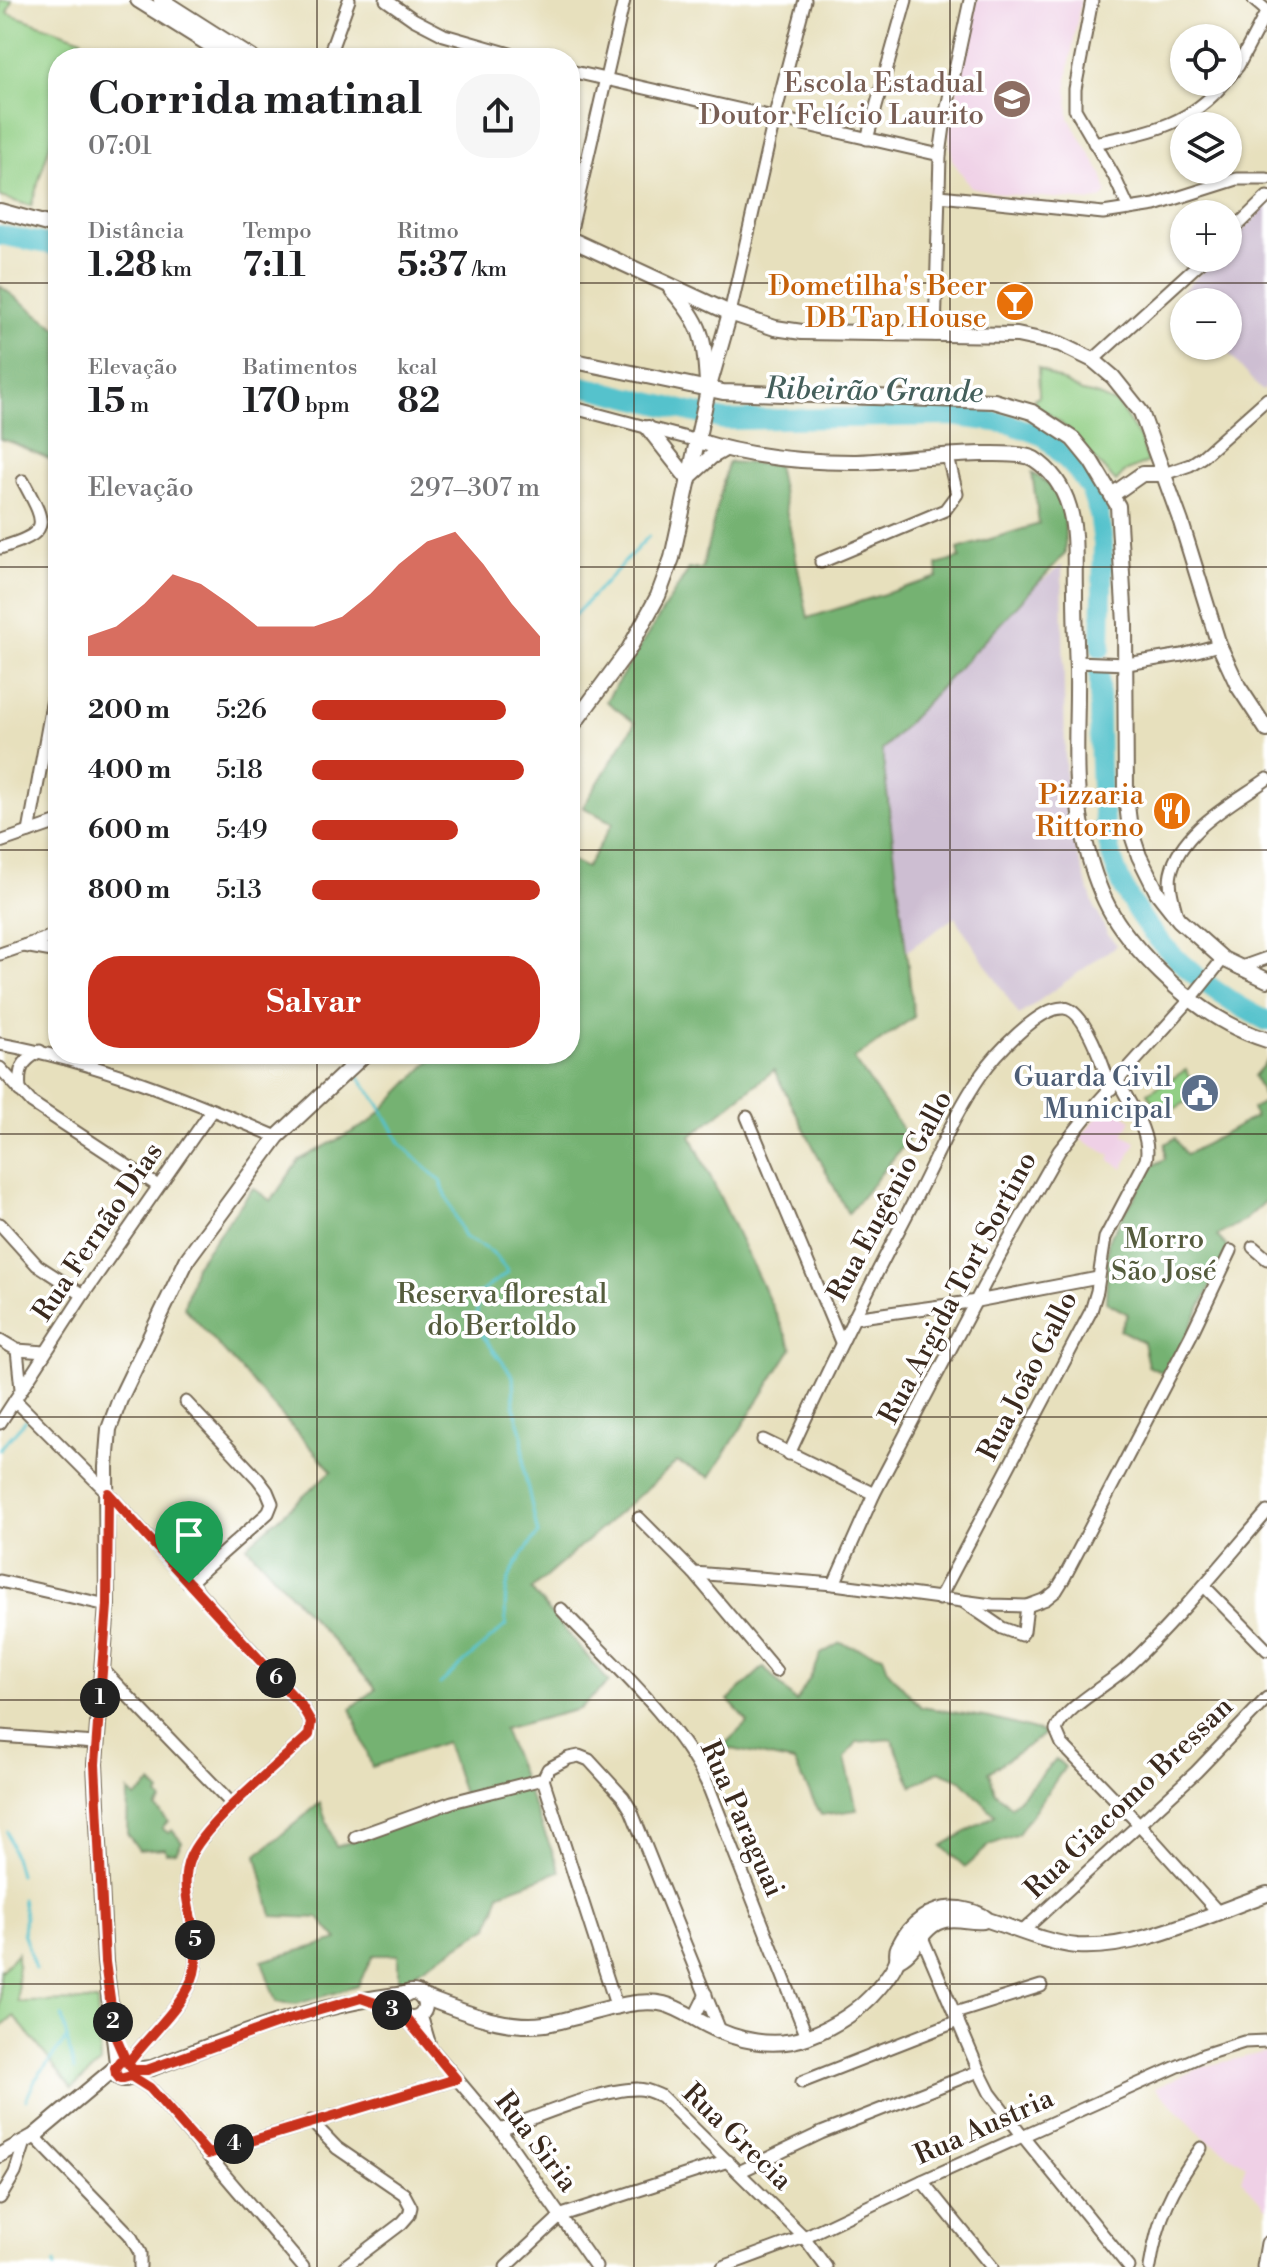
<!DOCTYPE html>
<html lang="pt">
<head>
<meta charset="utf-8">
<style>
  :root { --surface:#fff; --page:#f6f6f6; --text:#202124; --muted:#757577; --accent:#c8321e }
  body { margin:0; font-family:"Libre Bodoni",serif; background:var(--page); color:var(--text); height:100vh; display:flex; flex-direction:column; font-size:30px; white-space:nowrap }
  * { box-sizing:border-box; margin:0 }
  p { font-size:26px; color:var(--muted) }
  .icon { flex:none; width:44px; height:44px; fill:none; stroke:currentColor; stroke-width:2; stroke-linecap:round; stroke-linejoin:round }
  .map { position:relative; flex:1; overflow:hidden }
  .side { position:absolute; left:48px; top:48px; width:532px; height:1016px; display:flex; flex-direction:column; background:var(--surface); border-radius:32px; box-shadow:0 2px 6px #0004 }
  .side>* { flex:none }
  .tools { position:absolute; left:1170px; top:24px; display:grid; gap:16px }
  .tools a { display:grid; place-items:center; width:72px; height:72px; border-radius:50%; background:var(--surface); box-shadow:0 2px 6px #0004; font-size:40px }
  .pin { position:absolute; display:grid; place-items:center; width:68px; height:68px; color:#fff; margin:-82px -34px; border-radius:50% 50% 50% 0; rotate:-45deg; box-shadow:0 0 8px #0007 }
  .pin .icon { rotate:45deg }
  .km { position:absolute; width:40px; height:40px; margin:-20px; border-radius:50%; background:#222; color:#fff; font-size:22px; line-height:40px; text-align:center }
  .round { display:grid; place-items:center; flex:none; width:84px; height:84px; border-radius:32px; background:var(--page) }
  .head { display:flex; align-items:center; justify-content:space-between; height:136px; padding:0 40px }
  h1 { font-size:44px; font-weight:700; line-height:60px }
  .metrics { display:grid; grid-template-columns:repeat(3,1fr); gap:12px; height:136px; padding:8px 40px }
  .metrics div { display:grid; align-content:center }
  .metrics b { font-size:34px; font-weight:700 }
  .metrics small { font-size:22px; font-weight:400 }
  .metrics p { font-size:22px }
  .chart { height:224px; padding:16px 40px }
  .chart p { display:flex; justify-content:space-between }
  .chart svg { width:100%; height:144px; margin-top:8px; fill:var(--accent); opacity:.7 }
  .primary-button { display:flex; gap:16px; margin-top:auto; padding:16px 40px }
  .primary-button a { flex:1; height:92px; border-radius:32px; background:var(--accent); color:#fff; font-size:32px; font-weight:700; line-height:92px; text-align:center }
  ul { padding:0 40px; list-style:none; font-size:26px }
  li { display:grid; grid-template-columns:128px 96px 1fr; align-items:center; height:60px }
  li i { height:20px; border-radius:10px; background:var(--accent) }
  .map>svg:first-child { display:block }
  .built { fill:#efd0e6 }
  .industrial { fill:#cdbed2 }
  .green { fill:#92cf85; stroke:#667c52; stroke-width:2 }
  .forest { fill:#75b272; stroke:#586e48; stroke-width:2 }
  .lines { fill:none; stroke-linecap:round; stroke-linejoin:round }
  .stream { stroke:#55c2cc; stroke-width:3 }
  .river { stroke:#55c2cc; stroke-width:20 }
  .street-casing { stroke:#776a56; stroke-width:15 }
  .secondary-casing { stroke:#776a56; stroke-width:18 }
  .street { stroke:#fff; stroke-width:11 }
  .secondary { stroke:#fff; stroke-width:14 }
  .route-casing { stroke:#fff; stroke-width:16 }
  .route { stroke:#c8321e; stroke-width:10 }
  .grid { fill:none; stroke:#3b2a1e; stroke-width:2; stroke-opacity:0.55 }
  .labels { text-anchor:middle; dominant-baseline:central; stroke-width:7; stroke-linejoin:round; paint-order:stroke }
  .education-label { font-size:28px; fill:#785e54; stroke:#fff; text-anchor:end }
  .food-label { font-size:28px; fill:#c56008; stroke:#fff; text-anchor:end }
  .service-label { font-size:28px; fill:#4e5e75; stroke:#fff; text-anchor:end }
  .street-label { font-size:28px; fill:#3b2a1e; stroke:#fff }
  .park-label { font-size:28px; fill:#555c3d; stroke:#fff }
  .water-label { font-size:30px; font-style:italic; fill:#445f5b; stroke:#fff }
</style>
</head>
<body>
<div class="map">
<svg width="1267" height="2267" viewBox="0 0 1267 2267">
  <rect width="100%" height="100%" fill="#fff"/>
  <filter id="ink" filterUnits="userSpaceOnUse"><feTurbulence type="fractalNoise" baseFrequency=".0125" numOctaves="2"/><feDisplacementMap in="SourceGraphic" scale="16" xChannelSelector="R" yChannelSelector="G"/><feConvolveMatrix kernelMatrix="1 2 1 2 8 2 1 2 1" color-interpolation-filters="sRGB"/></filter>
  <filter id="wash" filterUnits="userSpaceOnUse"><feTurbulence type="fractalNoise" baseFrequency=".006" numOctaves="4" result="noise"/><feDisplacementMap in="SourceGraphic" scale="32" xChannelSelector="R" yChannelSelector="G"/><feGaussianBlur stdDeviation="1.8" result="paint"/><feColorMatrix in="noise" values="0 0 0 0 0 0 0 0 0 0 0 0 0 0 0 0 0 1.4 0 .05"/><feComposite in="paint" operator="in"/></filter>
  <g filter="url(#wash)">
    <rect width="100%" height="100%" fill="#e7e0bd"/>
    <g class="built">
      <polygon points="976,0 1081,0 1067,79 1069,118 1102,174 1107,192 1103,198 1092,201 1003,194 971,187 952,160 949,129"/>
      <polygon points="1109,1104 1131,1120 1123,1135 1136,1142 1123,1168 1109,1160 1111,1156 1079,1138"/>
      <polygon points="1267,2052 1267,2206 1266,2207 1241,2179 1246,2165 1206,2139 1155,2088 1202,2067"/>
    </g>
    <g class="industrial">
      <polygon points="1267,205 1267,386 1262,391 1222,346 1228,346 1228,302 1184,302 1184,305 1177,297 1215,258 1228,258 1228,245"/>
      <polygon points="1062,565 1066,818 1093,903 1107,933 1117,945 1019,1015 955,917 907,951 881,750 924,690 1034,587"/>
    </g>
    <g class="green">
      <polygon points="0,0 12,0 7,13 82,39 77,58 58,58 58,118 31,206 0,197"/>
      <polygon points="1038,368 1082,392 1096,395 1117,404 1140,438 1148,462 1125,472 1116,482 1061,423 1036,405 1034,398 1038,398 1039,395"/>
      <polygon points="1186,1070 1200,1094 1162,1116 1148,1093"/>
      <polygon points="17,1953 18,2002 97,2001 100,2064 72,2088 14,2016 2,2027 0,2026 0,1969 2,1970"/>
    </g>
    <g class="forest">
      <polygon points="0,286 58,329 58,463 11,442 0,439"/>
      <path d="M728,462L777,465L808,618L938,577L937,565L960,558L958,549L1039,524L1032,473C1071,494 1064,515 1065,554L882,750L914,1017L854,1059L909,1139L848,1214L774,1070L691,1136L792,1348L710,1477L677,1462L531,1590L609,1682L579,1709L503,1729L560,1871L500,1893L489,1927L398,1983V1955H373L358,1986L297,2004L276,2002L262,1961L338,1940L319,1918L272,1916L257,1855L320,1803L336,1847L466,1803L446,1742L372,1767L351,1708L376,1689L247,1546L332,1471L184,1307L195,1266L253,1188L271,1201L299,1160L369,1123L437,1054H570V860L586,868L613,823L583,807L635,723L606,701L689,569H702Z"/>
      <polygon points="1267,1061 1267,1200 1245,1220 1217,1236 1229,1249 1167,1375 1148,1366 1143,1342 1120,1330 1128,1314 1106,1302 1108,1241 1154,1165 1165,1159 1165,1144 1175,1138 1186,1155 1255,1117 1252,1109 1266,1101 1254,1076"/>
      <polygon points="840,1643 883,1656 889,1672 921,1707 990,1718 1046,1733 989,1772 995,1792 1011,1807 1056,1759 1065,1767 1018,1834 990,1845 965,1867 942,1846 995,1815 961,1780 939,1771 912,1786 892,1739 857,1742 845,1758 857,1810 821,1815 794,1762 722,1747 748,1722 728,1700 764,1667 796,1702 815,1669 821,1654"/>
      <polygon points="151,1784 160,1793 158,1796 162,1801 156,1808 168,1821 162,1828 168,1833 172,1830 182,1842 176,1852 166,1853 165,1848 139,1850 127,1833 128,1791 135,1798"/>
    </g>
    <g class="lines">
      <g class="stream">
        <polyline points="570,620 649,536"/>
        <path d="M358,1076L379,1104L401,1144L440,1181L464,1237L492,1252L508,1272L477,1295V1328L513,1376L514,1407L522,1432L524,1471L538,1534C511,1570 502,1578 506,1625L440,1684"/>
        <polyline points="0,1449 26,1420"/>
        <polyline points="7,1831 19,1875"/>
        <polyline points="22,1899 25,1915 23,1932 35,1969"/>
        <polyline points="62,2016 74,2070"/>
        <polyline points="26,2100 35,2080 67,2038"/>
        <polyline points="55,2267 55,2262"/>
      </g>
      <g class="river">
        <polyline points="0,235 58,246"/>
        <polyline points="570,383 724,420 952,416 1010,424 1045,437 1077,471 1090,489 1099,514 1103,544 1101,648"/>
        <path d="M1099,671C1100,726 1096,810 1113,861C1136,934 1201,988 1267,1021"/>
      </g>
    </g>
  </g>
  <g filter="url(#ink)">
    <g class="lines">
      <defs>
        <g id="street">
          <polyline points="386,0 413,19 444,35 524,58"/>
          <polyline points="1092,0 1075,89 1075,109 1114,176 1129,209"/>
          <polyline points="1254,0 1267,11"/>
          <polyline points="328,58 349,0"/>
          <polyline points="570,71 940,155"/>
          <polyline points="1228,78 1238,66 1267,11"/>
          <polyline points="867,139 906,0"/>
          <path d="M1094,143C1148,132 1188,127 1225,82"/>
          <polyline points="940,196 1103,213 1155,205 1237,179 1267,179"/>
          <polyline points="570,234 624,0"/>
          <polyline points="1228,235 1267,197"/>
          <polyline points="730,313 775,115 805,0"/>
          <polyline points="935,335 940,155 946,112 970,0"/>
          <polyline points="1093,360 1205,258"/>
          <polyline points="570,407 698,441"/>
          <polyline points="1164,474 1190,465 1202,457 1267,399"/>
          <path d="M0,548C53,532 46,524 23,481"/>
          <polyline points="821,562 945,510 957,494 948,457"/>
          <polyline points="1076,662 1127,664 1182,655 1219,645"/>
          <polyline points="29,832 58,671"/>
          <polyline points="0,842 58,822"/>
          <path d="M1177,916C1174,903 1168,887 1171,873C1181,829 1234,803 1267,779"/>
          <polyline points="24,946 58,952"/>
          <polyline points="0,954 58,934"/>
          <polyline points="1239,968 1267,958"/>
          <path d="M0,1044C95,1061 189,1099 277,1137"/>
          <polyline points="0,1068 32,1103 158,1186"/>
          <path d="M20,1091C18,1069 21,1062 40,1051"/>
          <polyline points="747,1117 841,1342"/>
          <polyline points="0,1224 37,1265 83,1295"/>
          <polyline points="1253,1247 1267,1259"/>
          <polyline points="853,1318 977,1301 1098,1278"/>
          <polyline points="0,1340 17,1350 45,1352"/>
          <polyline points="17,1350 21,1389"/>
          <path d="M15,1400L108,1493L301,1705L311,1722L309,1735C280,1763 203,1824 190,1858C175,1894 204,1936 194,1973C186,2004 148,2036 129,2062"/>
          <polyline points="186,1402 258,1479 267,1491 272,1503 268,1513 189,1583"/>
          <polyline points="0,1423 83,1295 212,1110"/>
          <polyline points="763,1440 874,1494"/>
          <path d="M789,1454C830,1365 873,1279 918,1193C938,1154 956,1111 981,1075C994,1056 1039,1006 1064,1008C1085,1009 1105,1071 1111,1089"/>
          <polyline points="639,1518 694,1573 834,1584 992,1605 1027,1606 1046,1599 1056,1591 1064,1578 1191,1335 1231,1251"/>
          <polyline points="694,1573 776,1671"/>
          <polyline points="0,1581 107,1605"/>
          <polyline points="834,1584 874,1494 1000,1255 1059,1151 1098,1102 1189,1001 1223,959"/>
          <polyline points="1204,1586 1267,1650"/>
          <path d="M939,1599L1091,1311L1097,1291L1105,1238L1146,1160C1152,1135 1129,1103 1118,1081"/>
          <polyline points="964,1602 1002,1628 1021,1635 1024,1631 1027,1606"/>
          <path d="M561,1609C610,1661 677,1720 707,1783L807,2037"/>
          <polyline points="103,1670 233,1805"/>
          <polyline points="0,1736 95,1743"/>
          <polyline points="355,1837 452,1802 543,1779"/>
          <path d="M1217,1911L1138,1823L1062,1744L1056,1730C1063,1709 1107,1685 1125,1669C1176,1621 1221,1565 1267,1512"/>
          <polyline points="1023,1931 1196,1772 1267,1698"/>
          <polyline points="921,1935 979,2071 990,2093 1022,2135 1129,2267"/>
          <polyline points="617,2008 543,1779 548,1769 569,1758 579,1756 589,1760 623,1797 631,1810 721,2033"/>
          <polyline points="955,2013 1041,1986"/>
          <polyline points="421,2015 429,2042"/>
          <polyline points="404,2016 500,2130 596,2267"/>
          <polyline points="694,2018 706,1994"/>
          <polyline points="131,2076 150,2088 166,2106 303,2267"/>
          <polyline points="802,2082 958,2021"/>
          <polyline points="311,2121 337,2148 404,2194 411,2207 409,2215 402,2223 344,2267"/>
          <path d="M500,2130C535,2118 603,2088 638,2089C646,2089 654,2093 661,2096L804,2237L826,2267"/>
          <polyline points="34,2136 130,2235 140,2253 140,2267"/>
          <polyline points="208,2154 456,2079"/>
          <polyline points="739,2172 821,2133 979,2071"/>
          <polyline points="922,2181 992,2267"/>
          <polyline points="0,2198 15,2173 25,2142"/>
          <polyline points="506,2267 562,2215 728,2161"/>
          <polyline points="723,2267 804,2237 922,2181 1203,2055 1244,2042 1267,2041"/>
          <path d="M1150,2267C1158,2217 1171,2189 1201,2148"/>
          <polyline points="1263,2267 1267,2243"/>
        </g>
        <g id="secondary">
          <polyline points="138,0 231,58"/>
          <polyline points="161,0 252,58"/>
          <polyline points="0,211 58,227"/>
          <polyline points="570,239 730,313 775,328 802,332 1017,335 1060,344 1093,360 1113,377 1141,412 1181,522 1219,645 1238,686 1267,730"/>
          <path d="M671,289C702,324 704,336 707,382"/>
          <polyline points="570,360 723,392 994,401 1032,412 1073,439 1091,461 1118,506 1125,624 1126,797 1130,829 1139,856 1157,892 1179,920 1223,959 1267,980"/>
          <polyline points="648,428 689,480"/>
          <path d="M698,441C749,457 800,462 853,462C887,462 1013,446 1034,459C1051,470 1063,487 1069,507C1077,532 1074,564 1075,591C1075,617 1076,644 1077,670C1078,728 1071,787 1086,845C1100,903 1119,932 1161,973C1192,1004 1225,1027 1267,1040"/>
          <polyline points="690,476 711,457 725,449"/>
          <polyline points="1112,495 1142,474 1164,474"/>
          <polyline points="570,729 629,649 658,596 672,558 708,390 730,313"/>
          <path d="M897,1960C917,1952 921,1925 945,1920C958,1917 971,1923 983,1921"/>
          <circle cx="412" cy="2005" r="13"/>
          <path d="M421,1996C459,2010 503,2030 545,2024C580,2019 630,1996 664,2004C680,2008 693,2018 707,2025C737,2041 774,2049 807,2037C833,2027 859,2011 877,1990C883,1983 894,1969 897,1960C898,1956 896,1952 898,1948C909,1924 933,1905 960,1909C971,1911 980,1913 988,1920C1016,1929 1047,1943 1077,1946C1139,1950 1209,1914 1267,1894"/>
          <circle cx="124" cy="2070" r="9"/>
          <polyline points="117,2063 105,1962 95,1764 107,1605 106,1467 109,1429 120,1399 188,1258 277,1137 365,1054"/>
          <path d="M133,2070L152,2068C234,2036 318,2003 406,1994"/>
          <polyline points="0,2155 34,2136 115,2068"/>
        </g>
      </defs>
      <use href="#street" class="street-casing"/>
      <use href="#secondary" class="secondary-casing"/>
      <use href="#street" class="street"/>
      <use href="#secondary" class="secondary"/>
    </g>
  </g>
  <g class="lines" filter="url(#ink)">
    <defs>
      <path id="route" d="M189,1583L108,1493L107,1605L95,1764L105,1962L115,2036L126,2061L133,2070H147L289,2019L361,1998L401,2012L456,2079L208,2154L150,2088L131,2076L120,2079L116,2074L115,2068L120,2061L129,2062C148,2036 186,2004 194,1973C204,1936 175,1894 190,1858C203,1824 280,1763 309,1735L311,1722L301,1705L189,1583"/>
    </defs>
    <use href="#route" class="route-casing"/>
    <use href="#route" class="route"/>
  </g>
  <path class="grid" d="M317,0V58M634,0V2267M950,0V2267M0,283H58M570,283H1267M0,567H58M570,567H1267M0,850H58M570,850H1267M317,1054V2267M0,1134H1267M0,1417H1267M0,1700H1267M0,1984H1267"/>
  <defs>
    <symbol id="school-disc" viewBox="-11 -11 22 22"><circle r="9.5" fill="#8d6e63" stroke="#fff"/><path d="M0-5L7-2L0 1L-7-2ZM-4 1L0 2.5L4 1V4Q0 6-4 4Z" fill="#fff"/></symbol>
    <symbol id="bar-disc" viewBox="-11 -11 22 22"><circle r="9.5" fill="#e8710a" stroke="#fff"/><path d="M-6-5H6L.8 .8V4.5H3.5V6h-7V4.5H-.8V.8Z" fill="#fff"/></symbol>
    <symbol id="restaurant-disc" viewBox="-11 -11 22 22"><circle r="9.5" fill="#e8710a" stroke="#fff"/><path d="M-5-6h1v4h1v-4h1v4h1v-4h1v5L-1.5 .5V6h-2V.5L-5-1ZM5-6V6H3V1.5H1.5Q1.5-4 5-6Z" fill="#fff"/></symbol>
    <symbol id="civic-disc" viewBox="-11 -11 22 22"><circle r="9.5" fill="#5c6f8a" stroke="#fff"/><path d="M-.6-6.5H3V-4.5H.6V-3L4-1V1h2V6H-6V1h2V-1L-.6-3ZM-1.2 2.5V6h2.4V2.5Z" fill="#fff"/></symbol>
  </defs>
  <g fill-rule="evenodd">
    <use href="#school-disc" x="990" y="77" width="44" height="44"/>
    <use href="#bar-disc" x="993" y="280" width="44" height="44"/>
    <use href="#restaurant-disc" x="1150" y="789" width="44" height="44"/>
    <use href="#civic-disc" x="1178" y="1071" width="44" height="44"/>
  </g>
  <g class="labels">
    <g class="education-label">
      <text x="984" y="83">Escola Estadual<tspan x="984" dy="32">Doutor Felício Laurito</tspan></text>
    </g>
    <g class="food-label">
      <text x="987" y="286">Dometilha's Beer<tspan x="987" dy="32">DB Tap House</tspan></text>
      <text x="1144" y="795">Pizzaria<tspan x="1144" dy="32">Rittorno</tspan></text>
    </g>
    <g class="service-label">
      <text x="1172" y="1077">Guarda Civil<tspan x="1172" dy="32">Municipal</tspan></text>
    </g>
    <g class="street-label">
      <text transform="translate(890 1196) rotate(-62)">Rua Eugênio Gallo</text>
      <text transform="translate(98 1232) rotate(-56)">Rua Fernão Dias</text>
      <text transform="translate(958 1288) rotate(-62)">Rua Argida Tort Sortino</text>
      <text transform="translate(1028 1376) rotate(-63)">Rua João Gallo</text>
      <text transform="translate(1129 1798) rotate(-44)">Rua Giacomo Bressan</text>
      <text transform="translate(742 1819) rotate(66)">Rua Paraguai</text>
      <text transform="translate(984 2127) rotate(-24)">Rua Austria</text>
      <text transform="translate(737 2137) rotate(44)">Rua Grecia</text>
      <text transform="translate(536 2142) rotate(53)">Rua Siria</text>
    </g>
    <g class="park-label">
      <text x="1164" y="1239">Morro<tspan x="1164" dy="32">São José</tspan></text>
      <text x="502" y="1294">Reserva florestal<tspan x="502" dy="32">do Bertoldo</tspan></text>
    </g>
    <g class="water-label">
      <text transform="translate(874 391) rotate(1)">Ribeirão Grande</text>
    </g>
  </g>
</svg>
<div class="tools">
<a><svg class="icon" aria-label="locate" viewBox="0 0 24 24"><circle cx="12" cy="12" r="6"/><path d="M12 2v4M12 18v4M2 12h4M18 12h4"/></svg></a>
<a><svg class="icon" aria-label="layers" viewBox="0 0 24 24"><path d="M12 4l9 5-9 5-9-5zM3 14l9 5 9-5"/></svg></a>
<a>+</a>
<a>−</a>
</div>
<div class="pin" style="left:189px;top:1583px;background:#1e9e55"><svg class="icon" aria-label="arrive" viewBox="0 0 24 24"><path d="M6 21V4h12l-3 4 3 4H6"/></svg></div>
<b class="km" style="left:100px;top:1698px">1</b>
<b class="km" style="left:113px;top:2022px">2</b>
<b class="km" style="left:392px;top:2010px">3</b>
<b class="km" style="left:234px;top:2144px">4</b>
<b class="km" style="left:195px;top:1940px">5</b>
<b class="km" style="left:276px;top:1678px">6</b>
<section class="side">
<div class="head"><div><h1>Corrida matinal</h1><p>07:01</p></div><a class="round"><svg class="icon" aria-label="share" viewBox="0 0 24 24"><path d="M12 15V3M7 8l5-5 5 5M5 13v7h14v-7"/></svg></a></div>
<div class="metrics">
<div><p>Distância</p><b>1.28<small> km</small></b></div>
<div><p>Tempo</p><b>7:11</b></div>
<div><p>Ritmo</p><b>5:37<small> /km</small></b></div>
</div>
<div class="metrics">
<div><p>Elevação</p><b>15<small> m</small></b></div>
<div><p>Batimentos</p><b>170<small> bpm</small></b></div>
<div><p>kcal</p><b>82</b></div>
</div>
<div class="chart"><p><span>Elevação</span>297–307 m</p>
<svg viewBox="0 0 160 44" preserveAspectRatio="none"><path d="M0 44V38L10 35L20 28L30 19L40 22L50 28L60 35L70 35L80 35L90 32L100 25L110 16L120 9L130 6L140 16L150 28L160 38V44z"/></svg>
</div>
<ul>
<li><b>200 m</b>5:26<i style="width:85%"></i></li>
<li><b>400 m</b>5:18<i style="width:93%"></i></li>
<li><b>600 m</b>5:49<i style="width:64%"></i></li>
<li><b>800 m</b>5:13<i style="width:100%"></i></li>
</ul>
<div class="primary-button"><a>Salvar</a></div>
</section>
</div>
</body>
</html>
